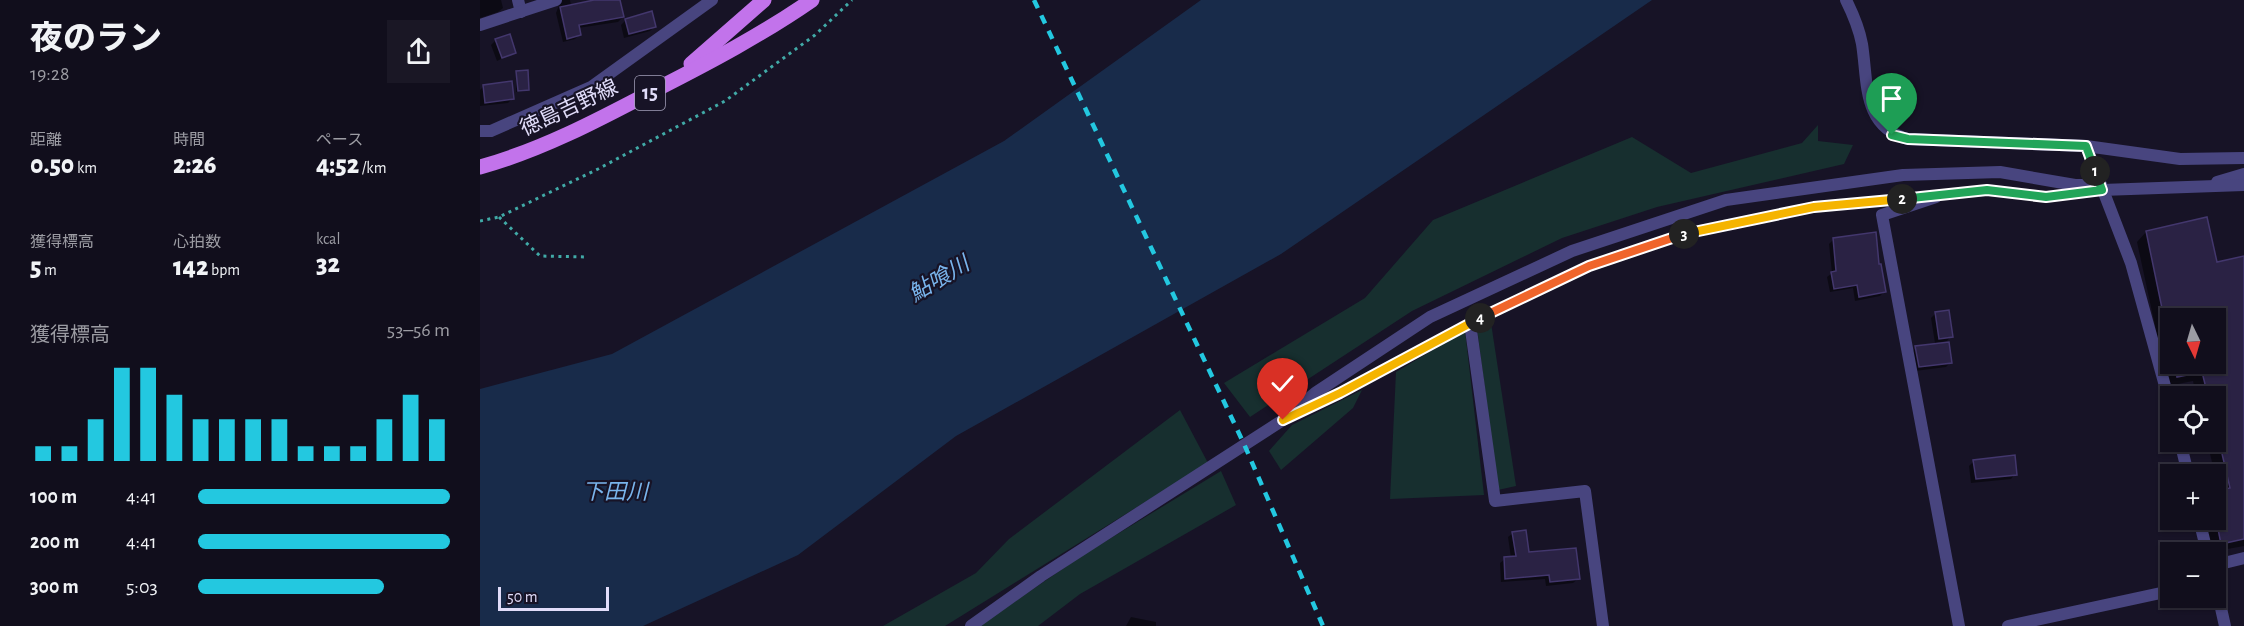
<!DOCTYPE html>
<html lang="ja">
<head>
<meta charset="utf-8">
<style>
  :root { --surface:#110e1c; --page:#1a1725; --text:#f1f3f6; --muted:#9c9ca3; --line:#302e3b; --accent:#23c8e0 }
  body { margin:0; font-family:"Alegreya Sans","Noto Sans JP",sans-serif; background:var(--page); color:var(--text); height:100vh; display:flex; flex-direction:column; font-size:22px; white-space:nowrap }
  * { box-sizing:border-box; margin:0 }
  p { font-size:20px; color:var(--muted) }
  .icon { flex:none; width:33px; height:33px; fill:none; stroke:currentColor; stroke-width:2; stroke-linecap:round; stroke-linejoin:round }
  .map { position:relative; flex:1; overflow:hidden }
  .side { display:flex; flex-direction:column; background:var(--surface); width:480px }
  .side>* { flex:none }
  .needle { width:39px; rotate:175deg }
  .buttons { position:absolute; left:1680px; top:308px; display:grid; gap:12px }
  .buttons a { display:grid; place-items:center; width:66px; height:66px; border-radius:0px; background:var(--surface); box-shadow:0 2px 4px #0004,0 0 0 2px var(--line); font-size:30px }
  .scale { position:absolute; left:18px; bottom:15px; width:111px; box-sizing:border-box; padding-left:6px; border:3px solid #e1ddfa; border-top:0; font-size:16px; line-height:21px; white-space:nowrap; color:#e1ddfa; -webkit-text-stroke:4px #171326; paint-order:stroke }
  .pin { position:absolute; display:grid; place-items:center; width:51px; height:51px; color:#fff; margin:-62px -26px; border-radius:50% 50% 50% 0; rotate:-45deg; box-shadow:0 0 6px #0007 }
  .pin .icon { rotate:45deg }
  .km { position:absolute; width:30px; height:30px; margin:-15px; border-radius:50%; background:#222; color:#fff; font-size:16px; line-height:30px; text-align:center }
  .round { display:grid; place-items:center; flex:none; width:63px; height:63px; border-radius:0px; background:var(--page) }
  .headline { display:flex; align-items:center; justify-content:space-between; height:102px; padding:0 30px }
  h1 { font-size:33px; font-weight:800; line-height:45px }
  .stats { display:grid; grid-template-columns:repeat(3,1fr); gap:9px; height:102px; padding:6px 30px }
  .stats div { display:grid; align-content:center }
  .stats b { font-size:26px; font-weight:800 }
  .stats small { font-size:16px; font-weight:400 }
  .stats p { font-size:16px }
  .chart { height:168px; padding:12px 30px }
  .chart p { display:flex; justify-content:space-between }
  .chart svg { width:100%; height:108px; margin-top:6px; stroke:var(--accent); stroke-width:6 }
  ul { padding:0 30px; list-style:none; font-size:20px }
  li { display:grid; grid-template-columns:96px 72px 1fr; align-items:center; height:45px }
  li i { height:15px; border-radius:8px; background:var(--accent) }
  main { display:flex; flex:1; min-height:0 }
  .map>svg:first-child { display:block }
  .green { fill:#172f2f }
  .water { fill:#182b4a }
  .shadow { fill:#0007; fill-rule:evenodd }
  .building { fill:#2a2244; stroke:#43376d; stroke-width:1.5 }
  .lines { fill:none; stroke-linecap:round; stroke-linejoin:round }
  .path { stroke:#41aaa7; stroke-width:3; stroke-dasharray:3 4.5; stroke-linecap:butt }
  .minor { stroke:#48457f; stroke-width:12 }
  .primary { stroke:#c273eb; stroke-width:15 }
  .rail { stroke:#23c8e0; stroke-width:4.5; stroke-dasharray:9 8; stroke-linecap:butt }
  .split-1-casing { stroke:#fff; stroke-width:12 }
  .split-2-casing { stroke:#fff; stroke-width:12 }
  .split-3-casing { stroke:#fff; stroke-width:12 }
  .split-4-casing { stroke:#fff; stroke-width:12 }
  .split-5-casing { stroke:#fff; stroke-width:12 }
  .split-1 { stroke:#22a559; stroke-width:8 }
  .split-2 { stroke:#22a559; stroke-width:8 }
  .split-3 { stroke:#f5b400; stroke-width:8 }
  .split-4 { stroke:#f0652b; stroke-width:8 }
  .split-5 { stroke:#f5b400; stroke-width:8 }
  .labels { text-anchor:middle; dominant-baseline:central; stroke-width:4.5; stroke-linejoin:round; paint-order:stroke }
  .shield { fill:#171326; stroke:#a4a0ba; stroke-width:1.5 }
  .shield-label { font-size:20px; font-weight:bold; fill:#e1ddfa }
  .street-label { font-size:21px; fill:#e1ddfa; stroke:#171326 }
  .water-label { font-size:22px; font-style:italic; fill:#79b4ec; stroke:#171326 }
</style>
</head>
<body>
<main>
<section class="side">
<div class="headline"><div><h1>夜のラン</h1><p>19:28</p></div><a class="round"><svg class="icon" aria-label="share" viewBox="0 0 24 24"><path d="M12 15V3M7 8l5-5 5 5M5 13v7h14v-7"/></svg></a></div>
<div class="stats">
<div><p>距離</p><b>0.50<small> km</small></b></div>
<div><p>時間</p><b>2:26</b></div>
<div><p>ペース</p><b>4:52<small> /km</small></b></div>
</div>
<div class="stats">
<div><p>獲得標高</p><b>5<small> m</small></b></div>
<div><p>心拍数</p><b>142<small> bpm</small></b></div>
<div><p>kcal</p><b>32</b></div>
</div>
<div class="chart"><p><span>獲得標高</span>53–56 m</p>
<svg viewBox="0 0 160 44" preserveAspectRatio="none"><path d="M5 44V38M15 44V38M25 44V27M35 44V6M45 44V6M55 44V17M65 44V27M75 44V27M85 44V27M95 44V27M105 44V38M115 44V38M125 44V38M135 44V27M145 44V17M155 44V27"/></svg>
</div>
<ul>
<li><b>100 m</b>4:41<i style="width:100%"></i></li>
<li><b>200 m</b>4:41<i style="width:100%"></i></li>
<li><b>300 m</b>5:03<i style="width:74%"></i></li>
</ul>
</section>
<div class="map">
<svg width="1764" height="626" viewBox="0 0 1764 626">
  <rect width="100%" height="100%" fill="#171326"/>
  <g class="green">
    <polygon points="1338,125 1338,141 1373,145 1364,164 1177,207 1082,238 932,311 770,417 744,383 885,298 953,220 1152,137 1211,173 1322,143"/>
    <polygon points="1011,323 1036,486 1018,490 997,328"/>
    <polygon points="985,331 1004,495 910,499 916,372"/>
    <polygon points="882,390 873,408 801,470 789,451 812,425"/>
    <polygon points="700,410 728,463 465,626 403,626 496,573 529,539"/>
    <polygon points="741,471 756,505 600,594 558,626 499,626 603,555"/>
  </g>
  <polygon class="water" points="721,0 1172,0 801,254 476,436 318,555 163,626 0,626 0,389 132,354 524,141"/>
  <g class="shadow">
    <polygon points="0,0 21,0 23,8 18,12 0,18"/>
    <polygon points="76,0 90,0 91,6 118,0 138,0 143,17 138,22 98,28 100,34 95,39 83,42 76,13 80,3"/>
    <polygon points="146,20 174,26 170,31 144,38 141,25"/>
    <polygon points="16,40 35,52 17,61 11,45"/>
    <polygon points="37,72 48,89 46,91 36,92"/>
    <polygon points="3,87 33,98 28,103 0,106 0,90"/>
    <path d="M1666,232L1736,264L1764,257V546L1731,552L1724,519H1736V492H1739L1727,441H1736V396H1716L1713,381L1688,386L1657,242ZM1690,318H1736V363H1690Z"/>
    <polygon points="1353,240 1404,292 1400,296 1375,301 1373,288 1350,292 1347,277 1352,273 1349,244"/>
    <polygon points="1456,313 1471,336 1467,341 1455,343 1451,318"/>
    <polygon points="1436,348 1470,363 1466,367 1435,371 1431,353"/>
    <polygon points="1494,461 1535,474 1531,479 1491,483 1489,466"/>
    <polygon points="1033,533 1048,554 1098,579 1093,583 1066,586 1065,579 1021,582 1020,563 1025,559 1031,558 1028,537"/>
    <polygon points="651,617 676,622 676,626 646,626"/>
  </g>
  <g class="building">
    <polygon points="114,0 140,0 144,17 99,25 101,35 87,39 80,7"/>
    <polygon points="172,11 176,27 149,34 145,19"/>
    <polygon points="30,34 36,53 22,58 15,39"/>
    <polygon points="48,70 49,90 38,91 36,71"/>
    <polygon points="32,81 34,99 5,103 3,85"/>
    <polygon points="1727,217 1737,262 1764,256 1764,539 1741,544 1736,519 1736,491 1750,488 1736,428 1736,396 1728,396 1722,372 1697,377 1694,363 1736,363 1736,318 1684,318 1666,231"/>
    <polygon points="1396,232 1399,264 1401,264 1406,292 1379,297 1377,285 1354,289 1351,272 1356,271 1353,238"/>
    <polygon points="1469,310 1473,337 1459,339 1455,312"/>
    <polygon points="1469,342 1472,363 1439,367 1435,346"/>
    <polygon points="1535,455 1537,475 1496,479 1493,460"/>
    <polygon points="1046,530 1049,552 1096,548 1100,579 1070,582 1069,575 1025,579 1024,557 1036,556 1032,532"/>
  </g>
  <g class="lines">
    <g class="path">
      <polyline points="1468,196 1507,190 1574,196"/>
      <polyline points="19,217 60,256 107,257"/>
      <polyline points="0,221 19,217 118,169 245,101 335,35 372,0"/>
      <path d="M1002,318C1038,300 1073,281 1109,266C1201,229 1300,210 1398,202"/>
      <polyline points="867,389 977,329"/>
    </g>
    <g class="minor">
      <polyline points="38,0 41,12"/>
      <path d="M1366,0C1373,14 1379,28 1382,44C1388,82 1382,127 1428,139L1606,146L1700,159L1764,158"/>
      <polyline points="0,25 76,0"/>
      <polyline points="0,131 11,131 111,87 232,0"/>
      <polyline points="1606,146 1651,263 1690,404"/>
      <polyline points="1737,182 1764,174"/>
      <polyline points="1622,190 1764,185"/>
      <polyline points="1456,197 1402,215 1479,626"/>
      <polyline points="990,323 1015,501 1105,491 1123,626"/>
      <polyline points="1700,441 1708,474"/>
      <polyline points="1719,519 1727,552"/>
      <polyline points="1736,565 1764,558"/>
      <polyline points="1736,586 1745,626"/>
      <polyline points="491,626 561,576 803,420 835,393 950,317 1092,251 1246,200 1423,175 1520,172 1595,185 1621,185"/>
      <polyline points="1528,626 1690,591"/>
    </g>
    <g class="primary">
      <polyline points="211,64 284,0"/>
      <path d="M0,167C62,150 120,119 177,89C230,62 283,34 332,0"/>
    </g>
    <polyline class="rail" points="554,0 764,444 843,626"/>
  </g>
  <g class="lines">
    <defs>
      <polyline id="split-1" points="1412,135 1428,139 1606,146 1615,171"/>
      <polyline id="split-2" points="1422,199 1507,190 1566,197 1622,190 1615,171"/>
      <polyline id="split-3" points="1204,234 1334,207 1422,199"/>
      <polyline id="split-4" points="1000,318 1109,266 1204,234"/>
      <polyline id="split-5" points="803,420 860,393 1000,318"/>
    </defs>
    <use href="#split-1" class="split-1-casing"/>
    <use href="#split-2" class="split-2-casing"/>
    <use href="#split-3" class="split-3-casing"/>
    <use href="#split-4" class="split-4-casing"/>
    <use href="#split-5" class="split-5-casing"/>
    <use href="#split-1" class="split-1"/>
    <use href="#split-2" class="split-2"/>
    <use href="#split-3" class="split-3"/>
    <use href="#split-4" class="split-4"/>
    <use href="#split-5" class="split-5"/>
  </g>
  <g class="labels">
    <rect class="shield" x="155" y="76" width="30" height="34" rx="4.5"/>
    <g class="shield-label">
      <text x="170" y="93">15</text>
    </g>
    <g class="street-label">
      <text transform="translate(89 108) rotate(-25)">徳島吉野線</text>
    </g>
    <g class="water-label">
      <text transform="translate(459 279) rotate(-31)">鮎喰川</text>
      <text x="135" y="492">下田川</text>
    </g>
  </g>
</svg>
<div class="buttons">
<a><svg class="needle" viewBox="-14 -14 28 28"><path d="M0-13l5 13h-10z" fill="#e53935"/><path d="M0 13l5-13h-10z" fill="#9c9ca3"/></svg></a>
<a><svg class="icon" aria-label="locate" viewBox="0 0 24 24"><circle cx="12" cy="12" r="6"/><path d="M12 2v4M12 18v4M2 12h4M18 12h4"/></svg></a>
<a>+</a>
<a>−</a>
</div>
<div class="scale">50 m</div>
<div class="pin" style="left:1412px;top:135px;background:#1e9e55"><svg class="icon" aria-label="arrive" viewBox="0 0 24 24"><path d="M6 21V4h12l-3 4 3 4H6"/></svg></div>
<div class="pin" style="left:803px;top:420px;background:#d93025"><svg class="icon" aria-label="check" viewBox="0 0 24 24"><path d="M5 12l5 5 9-10"/></svg></div>
<b class="km" style="left:1615px;top:171px">1</b>
<b class="km" style="left:1422px;top:199px">2</b>
<b class="km" style="left:1204px;top:234px">3</b>
<b class="km" style="left:1000px;top:318px">4</b>
</div>
</main>
</body>
</html>
